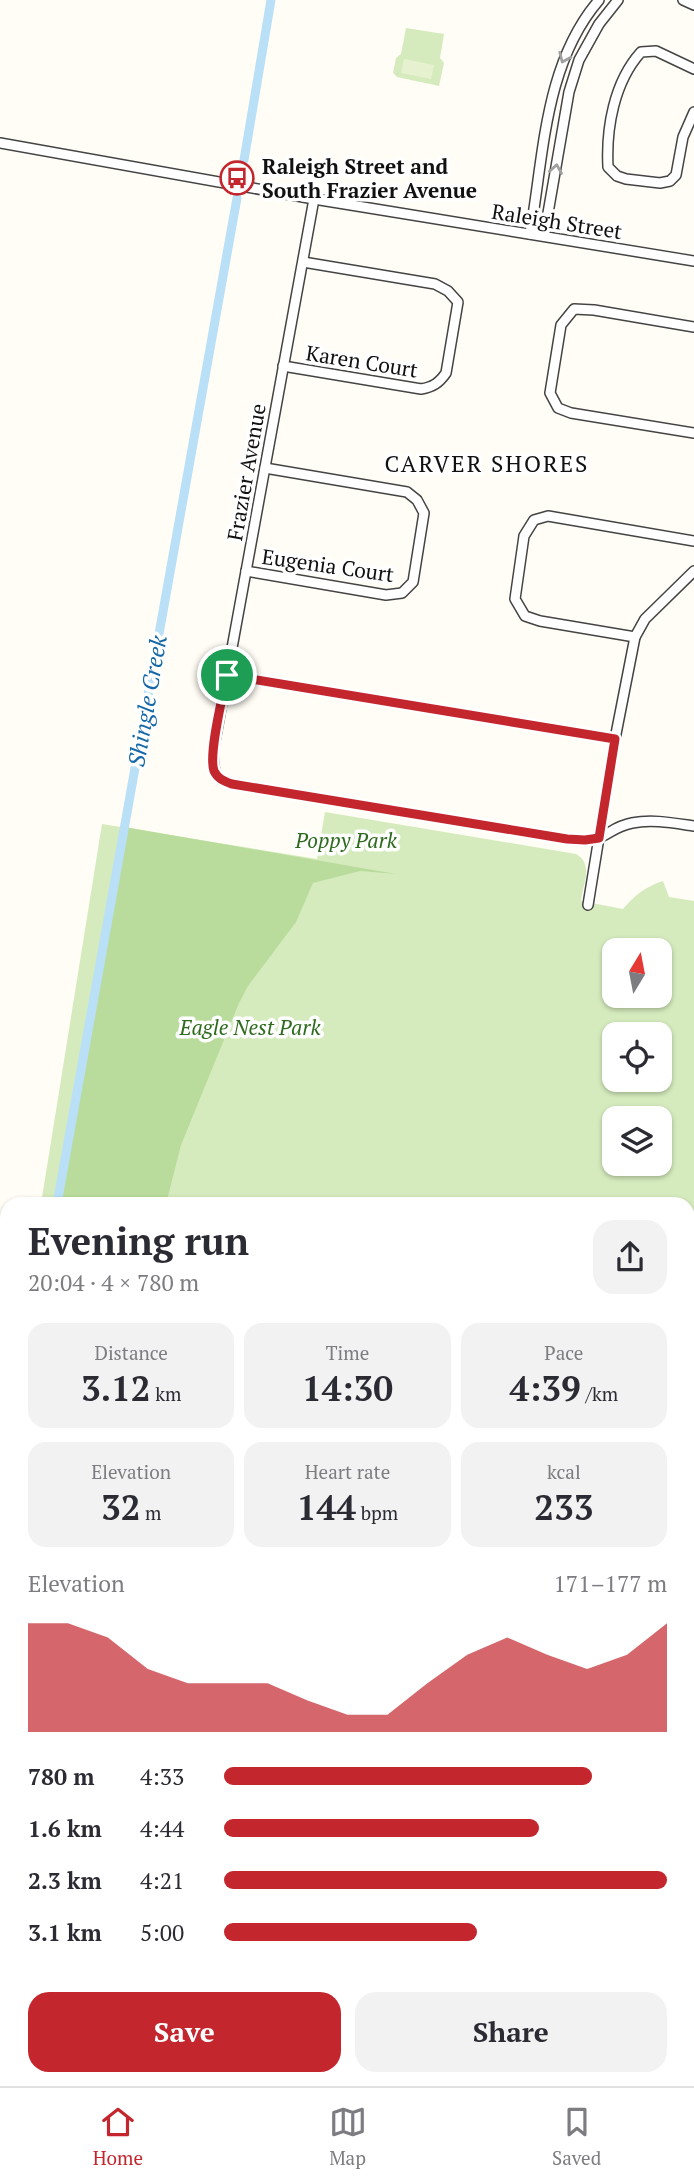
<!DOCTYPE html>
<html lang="en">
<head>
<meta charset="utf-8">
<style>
  :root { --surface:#fff; --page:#f2f2f3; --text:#2b2b33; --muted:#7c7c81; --line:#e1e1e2; --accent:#c4262e }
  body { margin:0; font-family:"PT Serif",serif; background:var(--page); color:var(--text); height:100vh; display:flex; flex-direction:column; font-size:26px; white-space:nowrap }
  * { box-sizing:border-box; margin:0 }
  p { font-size:23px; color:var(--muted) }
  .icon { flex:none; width:38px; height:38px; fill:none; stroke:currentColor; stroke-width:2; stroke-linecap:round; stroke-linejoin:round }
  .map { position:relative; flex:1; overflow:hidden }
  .side { position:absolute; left:0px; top:1197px; width:695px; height:889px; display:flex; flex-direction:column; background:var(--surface); border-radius:21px 21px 0 0; box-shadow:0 2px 5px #0004 }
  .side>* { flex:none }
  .needle { width:46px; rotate:10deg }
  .controls { position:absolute; left:602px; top:938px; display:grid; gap:14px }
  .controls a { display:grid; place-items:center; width:70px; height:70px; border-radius:14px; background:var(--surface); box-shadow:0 2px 5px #0004; font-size:35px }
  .pin { position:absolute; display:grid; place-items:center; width:60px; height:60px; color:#fff; margin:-30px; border:4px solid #fff; border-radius:50%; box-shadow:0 2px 7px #0007 }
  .round { display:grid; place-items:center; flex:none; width:74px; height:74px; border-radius:21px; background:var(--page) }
  .headline { display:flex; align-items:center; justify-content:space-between; height:119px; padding:0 28px }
  h1 { font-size:38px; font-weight:700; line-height:52px }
  .stats { display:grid; grid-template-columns:repeat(3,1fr); gap:10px; height:119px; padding:7px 28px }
  .stats div { display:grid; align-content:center; border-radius:18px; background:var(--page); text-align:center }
  .stats b { font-size:35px; font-weight:700 }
  .stats small { font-size:19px; font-weight:400 }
  .stats p { font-size:19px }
  .chart { height:196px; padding:14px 28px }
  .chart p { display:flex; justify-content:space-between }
  .chart svg { width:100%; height:126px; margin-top:7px; fill:var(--accent); opacity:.7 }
  .primary-button { display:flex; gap:14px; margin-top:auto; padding:14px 28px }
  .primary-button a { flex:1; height:80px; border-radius:21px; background:var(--accent); color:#fff; font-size:28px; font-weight:700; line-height:80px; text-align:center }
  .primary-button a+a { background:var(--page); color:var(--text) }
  ul { padding:0 28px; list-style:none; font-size:23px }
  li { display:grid; grid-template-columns:112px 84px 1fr; align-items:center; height:52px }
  li i { height:18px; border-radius:9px; background:var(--accent) }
  .tab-bar { display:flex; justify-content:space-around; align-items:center; height:98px; border-top:2px solid var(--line); background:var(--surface); font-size:19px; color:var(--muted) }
  .tab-bar a { display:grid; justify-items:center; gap:4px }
  .tab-bar .on { color:var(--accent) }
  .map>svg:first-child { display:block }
  .green { fill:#d5ebbd; fill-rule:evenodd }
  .forest { fill:#b9dc9c }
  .pitch { fill:#e6f2cf }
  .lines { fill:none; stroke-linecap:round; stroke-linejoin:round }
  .canal { stroke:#b9e0f7; stroke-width:9 }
  .minor-casing { stroke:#444; stroke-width:12 }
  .minor { stroke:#fff; stroke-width:9 }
  .oneway { stroke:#a0a0a0 }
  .route-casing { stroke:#fff; stroke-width:14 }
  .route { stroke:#c4262e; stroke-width:9 }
  .labels { text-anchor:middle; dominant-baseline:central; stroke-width:7; stroke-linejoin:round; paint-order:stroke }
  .poi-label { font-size:21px; font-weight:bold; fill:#111; stroke:#fff; text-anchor:start }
  .street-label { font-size:21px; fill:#111; stroke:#fff }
  .park-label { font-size:21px; font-style:italic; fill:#2f6b1f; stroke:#fff }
  .neighbourhood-label { font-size:23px; letter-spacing:2px; fill:#111; stroke:#fff }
  .water-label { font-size:23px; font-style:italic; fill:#1768a6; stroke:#fff }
</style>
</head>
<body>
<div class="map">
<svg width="694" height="2086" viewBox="0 0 694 2086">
  <rect width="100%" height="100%" fill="#fffdf5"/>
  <g class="green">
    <polygon points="406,28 444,34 440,58 444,63 439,86 397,77 393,73 396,58 401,54"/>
    <path d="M325,812L576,854C594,864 583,884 581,901L623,909C635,895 645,887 663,881L669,897L694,901V2086H0V1457L7,1414V2079H688V1204H41L102,824L317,859ZM614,950H660V996H614ZM614,1034H660V1080H614ZM614,1118H660V1164H614Z"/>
  </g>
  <g class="forest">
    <polygon points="125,827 396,874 360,871 313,883 296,922 248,986 239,1003 181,1145 166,1204 57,1204"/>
    <polygon points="7,1487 7,1603 0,1645 0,1531"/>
  </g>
  <g class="pitch">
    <polygon points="404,59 434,65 431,79 401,73"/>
    <polygon points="688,1603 694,1604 694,1754 688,1754"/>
    <polygon points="688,1786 694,1787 694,1882 688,1884"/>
  </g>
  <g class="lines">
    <g class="canal">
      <polyline points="244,160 271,0"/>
      <polyline points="57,1204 237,198"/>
      <polyline points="0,1531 7,1487"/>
      <polyline points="0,1863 7,1865"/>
      <polyline points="685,2086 694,2067"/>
    </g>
    <defs>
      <g id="minor">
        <polyline points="683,0 694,5"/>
        <path d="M694,69L656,51L641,52C614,82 606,128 608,167L617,176L626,179L660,183L670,181L676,175L683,137L694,112"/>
        <polyline points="0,143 314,199 694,261"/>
        <path d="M314,199L213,752C214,770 212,777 232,784L567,839C578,839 591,842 601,837C613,831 617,826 632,823C652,819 673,823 694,826"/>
        <path d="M530,234C544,155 544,64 599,0"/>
        <polyline points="544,236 569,92 579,60 599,24 618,0"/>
        <polyline points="694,327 594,310 574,309 561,325 550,393 558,408 571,413 694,433"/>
        <path d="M283,366L421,389C433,387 439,383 446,373L458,302L448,291L435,284L303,262"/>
        <polyline points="246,571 386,595 402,593 413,582 424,513 417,500 407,492 265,468"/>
        <polyline points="635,637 540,621 525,616 515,599 524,536 534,520 548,516 694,541"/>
        <polyline points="227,675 615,739"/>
        <polyline points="588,905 615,739 635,637 645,619 694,571"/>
        <polyline points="688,1946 694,1948"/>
        <polyline points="0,2068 7,2052"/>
        <polyline points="0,2083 7,2076"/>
      </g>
    </defs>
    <use href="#minor" class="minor-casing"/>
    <use href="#minor" class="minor"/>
  </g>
  <defs><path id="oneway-chevron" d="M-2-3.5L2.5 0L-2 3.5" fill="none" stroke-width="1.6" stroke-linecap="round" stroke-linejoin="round" transform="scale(1.75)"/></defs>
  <g class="oneway">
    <use href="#oneway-chevron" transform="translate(564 58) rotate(114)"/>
    <use href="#oneway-chevron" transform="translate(556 169) rotate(-81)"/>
  </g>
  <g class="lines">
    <defs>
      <path id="route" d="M227,675L615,739L599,838L585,840L567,839L232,784C224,781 218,779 214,771C208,754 223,695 227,675Z"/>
    </defs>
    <use href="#route" class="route-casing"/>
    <use href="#route" class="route"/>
  </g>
  <defs>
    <symbol id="bus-ring" viewBox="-11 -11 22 22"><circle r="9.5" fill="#fff" stroke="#c4262e" stroke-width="1.5"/><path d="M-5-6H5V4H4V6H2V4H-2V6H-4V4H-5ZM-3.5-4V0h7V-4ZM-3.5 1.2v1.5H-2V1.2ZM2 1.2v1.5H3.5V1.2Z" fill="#c4262e"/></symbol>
  </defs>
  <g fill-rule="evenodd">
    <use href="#bus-ring" x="218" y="159" width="38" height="38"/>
  </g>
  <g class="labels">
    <g class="poi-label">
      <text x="262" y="166">Raleigh Street and<tspan x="262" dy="24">South Frazier Avenue</tspan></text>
    </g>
    <g class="street-label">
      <text transform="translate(557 221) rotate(9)">Raleigh Street</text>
      <text transform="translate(362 361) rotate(9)">Karen Court</text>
      <text transform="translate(246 472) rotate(-80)">Frazier Avenue</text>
      <text transform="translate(328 565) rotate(8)">Eugenia Court</text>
    </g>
    <g class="park-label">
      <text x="346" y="840">Poppy Park</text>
      <text x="250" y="1027">Eagle Nest Park</text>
    </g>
    <g class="neighbourhood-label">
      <text x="487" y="463">CARVER SHORES</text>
    </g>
    <g class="water-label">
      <text transform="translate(147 701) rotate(-80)">Shingle Creek</text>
    </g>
  </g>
</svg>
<div class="controls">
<a><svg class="needle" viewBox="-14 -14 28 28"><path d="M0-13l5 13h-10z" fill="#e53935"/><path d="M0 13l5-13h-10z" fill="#7c7c81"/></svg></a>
<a><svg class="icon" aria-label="locate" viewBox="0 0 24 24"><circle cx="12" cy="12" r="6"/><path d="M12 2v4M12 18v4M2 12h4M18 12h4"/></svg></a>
<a><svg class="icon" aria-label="layers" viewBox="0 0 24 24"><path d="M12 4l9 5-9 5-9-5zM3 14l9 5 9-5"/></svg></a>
</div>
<div class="pin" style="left:227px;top:675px;background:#1e9e55"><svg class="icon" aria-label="arrive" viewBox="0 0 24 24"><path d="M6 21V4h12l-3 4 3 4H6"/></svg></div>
<section class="side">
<div class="headline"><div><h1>Evening run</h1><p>20:04 · 4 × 780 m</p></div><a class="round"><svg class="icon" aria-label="share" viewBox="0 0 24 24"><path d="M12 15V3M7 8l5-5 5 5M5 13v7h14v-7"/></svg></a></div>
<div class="stats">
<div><p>Distance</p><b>3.12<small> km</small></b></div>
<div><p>Time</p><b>14:30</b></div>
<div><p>Pace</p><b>4:39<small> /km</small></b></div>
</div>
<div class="stats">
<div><p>Elevation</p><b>32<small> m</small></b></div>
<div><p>Heart rate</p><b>144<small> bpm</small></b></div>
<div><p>kcal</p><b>233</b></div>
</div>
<div class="chart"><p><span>Elevation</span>171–177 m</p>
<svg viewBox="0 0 160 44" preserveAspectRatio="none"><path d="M0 44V6L10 6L20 11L30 22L40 27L50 27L60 27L70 33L80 38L90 38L100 27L110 17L120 11L130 17L140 22L150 17L160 6V44z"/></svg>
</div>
<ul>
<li><b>780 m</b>4:33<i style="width:83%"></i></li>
<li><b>1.6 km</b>4:44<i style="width:71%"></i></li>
<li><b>2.3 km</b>4:21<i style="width:100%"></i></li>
<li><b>3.1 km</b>5:00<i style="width:57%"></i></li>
</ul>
<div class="primary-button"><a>Save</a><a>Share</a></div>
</section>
</div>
<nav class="tab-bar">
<a class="on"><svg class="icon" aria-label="home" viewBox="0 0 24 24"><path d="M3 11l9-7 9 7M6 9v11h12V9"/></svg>Home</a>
<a><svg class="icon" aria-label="map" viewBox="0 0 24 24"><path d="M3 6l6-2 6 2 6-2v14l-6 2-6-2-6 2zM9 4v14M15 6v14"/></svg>Map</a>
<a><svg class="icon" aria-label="saved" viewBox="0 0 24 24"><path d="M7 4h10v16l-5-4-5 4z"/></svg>Saved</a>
</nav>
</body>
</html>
